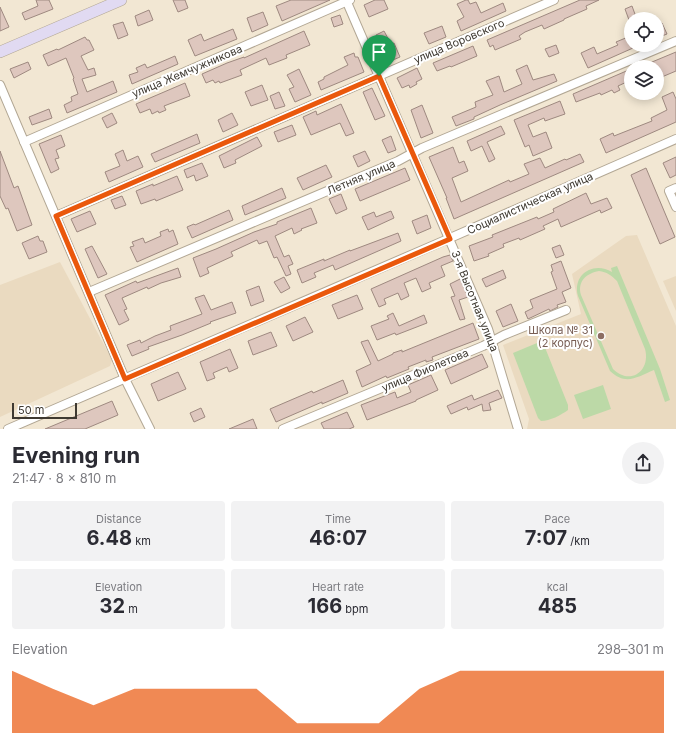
<!DOCTYPE html>
<html lang="en">
<head>
<meta charset="utf-8">
<style>
  :root { --surface:#fff; --page:#f2f2f3; --text:#2b2b33; --muted:#7c7c81; --accent:#ea580c }
  body { margin:0; font-family:Inter,sans-serif; background:var(--page); color:var(--text); height:100vh; display:flex; flex-direction:column; font-size:15px; white-space:nowrap }
  * { box-sizing:border-box; margin:0 }
  p { font-size:13px; color:var(--muted) }
  .icon { flex:none; width:22px; height:22px; fill:none; stroke:currentColor; stroke-width:2; stroke-linecap:round; stroke-linejoin:round }
  .map { position:relative; height:429px; overflow:hidden }
  .details { display:flex; flex-direction:column; background:var(--surface); flex:1 }
  .details>* { flex:none }
  .buttons { position:absolute; left:624px; top:12px; display:grid; gap:8px }
  .buttons a { display:grid; place-items:center; width:40px; height:40px; border-radius:50%; background:var(--surface); box-shadow:0 2px 10px #0003; font-size:20px }
  .scale { position:absolute; left:12px; bottom:10px; width:65px; box-sizing:border-box; padding-left:4px; border:2px solid #3e3931; border-top:0; font-size:11px; line-height:14px; white-space:nowrap; color:#3e3931; -webkit-text-stroke:3px #fff; paint-order:stroke }
  .pin { position:absolute; display:grid; place-items:center; width:34px; height:34px; color:#fff; margin:-41px -17px; border-radius:50% 50% 50% 0; rotate:-45deg; box-shadow:0 0 4px #0007 }
  .pin .icon { rotate:45deg }
  .round { display:grid; place-items:center; flex:none; width:42px; height:42px; border-radius:21px; background:var(--page) }
  .summary { display:flex; align-items:center; justify-content:space-between; height:68px; padding:0 12px }
  h1 { font-size:22px; font-weight:700; line-height:30px }
  .metrics { display:grid; grid-template-columns:repeat(3,1fr); gap:6px; height:68px; padding:4px 12px }
  .metrics div { display:grid; align-content:center; border-radius:4px; background:var(--page); text-align:center }
  .metrics b { font-size:20px; font-weight:700 }
  .metrics small { font-size:11px; font-weight:400 }
  .metrics p { font-size:11px }
  .chart { height:112px; padding:8px 12px }
  .chart p { display:flex; justify-content:space-between }
  .chart svg { width:100%; height:72px; margin-top:4px; fill:var(--accent); opacity:.7 }
  .map>svg:first-child { display:block }
  .built { fill:#eadac0 }
  .green { fill:#bcd9a7; fill-rule:evenodd }
  .building { fill:#dec7be; stroke:#9e8980 }
  .lines { fill:none; stroke-linecap:round; stroke-linejoin:round }
  .minor-casing { stroke:#b2a794; stroke-width:10 }
  .secondary-casing { stroke:#b2a794; stroke-width:12 }
  .minor { stroke:#fff; stroke-width:8 }
  .secondary { stroke:#e1daf2; stroke-width:11 }
  .route-casing { stroke:#fff; stroke-width:8 }
  .route { stroke:#ea580c; stroke-width:5 }
  .education-dot { fill:#8d6e63; stroke:#fff; stroke-width:1.5 }
  .labels { text-anchor:middle; dominant-baseline:central; stroke-width:4; stroke-linejoin:round; paint-order:stroke }
  .street-label { font-size:11px; fill:#3e3931; stroke:#fff }
  .education-label { font-size:11px; fill:#785e54; stroke:#fff; text-anchor:end }
</style>
</head>
<body>
<div class="map">
<svg width="676" height="429" viewBox="0 0 676 429">
  <rect width="100%" height="100%" fill="#f2e7d3"/>
  <g class="built">
    <polygon points="637,235 676,326 676,429 527,429 529,419 503,345 581,314 572,274 626,236"/>
    <polygon points="60,262 112,360 110,366 0,417 0,285"/>
    <polygon points="676,276 676,311 663,281"/>
  </g>
  <g class="green">
    <path d="M617,266L660,369L670,400L665,402L654,370C637,377 626,386 610,371L578,296C572,274 594,261 612,272L611,268ZM599,271C607,272 611,275 617,281L645,349C651,371 630,386 613,369L581,295C577,281 587,273 599,271Z"/>
    <path d="M537,343H542L544,345L568,405V410C561,415 550,421 541,421L538,418L513,353Z"/>
    <polygon points="603,385 611,409 583,419 574,395"/>
  </g>
  <g class="building">
    <polygon points="36,0 49,0 53,9 25,20 22,13 38,6"/>
    <polygon points="173,0 185,0 188,8 178,12"/>
    <polygon points="291,0 330,0 282,21 276,6"/>
    <polygon points="375,0 384,0 388,9 369,17 364,5"/>
    <polygon points="466,0 468,0 470,4 476,2 481,13 503,3 506,11 461,31 457,21 464,17 457,4"/>
    <polygon points="580,0 599,0 586,6 587,9 564,19 564,20 544,29 542,25 525,32 519,36 521,39 495,50 493,45 490,47 487,40"/>
    <polygon points="632,6 636,17 629,20 625,9"/>
    <polygon points="0,7 9,27 0,31"/>
    <polygon points="149,10 153,20 138,26 135,16"/>
    <polygon points="263,12 268,25 252,32 247,18"/>
    <polygon points="340,15 343,24 334,27 331,18"/>
    <polygon points="123,22 128,35 118,39 113,25"/>
    <polygon points="662,23 667,34 657,38 657,25"/>
    <polygon points="442,26 446,37 429,44 424,33"/>
    <polygon points="233,29 237,39 195,56 188,40 201,34 204,41"/>
    <polygon points="304,31 310,45 286,55 287,58 269,65 266,58 240,70 242,75 220,83 219,81 215,83 213,80 206,83 202,74 227,63 244,57 244,58"/>
    <polygon points="384,31 391,44 394,43 400,57 388,62 376,35"/>
    <polygon points="85,37 87,40 89,40 94,50 81,56 88,70 94,68 96,75 82,79 87,92 113,81 117,92 67,113 64,105 72,101 71,97 78,94 73,79 74,78 66,58 48,66 43,55 57,49 58,50"/>
    <polygon points="628,37 633,48 588,68 581,53 594,47 597,54 618,45 616,42"/>
    <polygon points="556,45 559,53 549,57 545,49"/>
    <polygon points="473,46 477,56 451,67 450,66 437,71 433,63"/>
    <polygon points="676,52 676,71 657,79 657,67 640,67"/>
    <polygon points="354,53 355,57 358,57 364,72 321,90 318,82 324,79 324,77 348,65 344,57"/>
    <polygon points="175,56 178,64 132,84 129,75 138,72 136,68 145,64 147,68"/>
    <polygon points="28,62 31,69 14,78 10,69"/>
    <polygon points="527,65 533,80 554,74 557,81 500,105 474,117 474,119 456,126 452,117 476,107 475,102 493,95 486,81 499,76 504,92 522,84 516,70"/>
    <polygon points="417,68 422,79 416,82 417,84 410,88 409,85 402,88 397,78"/>
    <polygon points="299,69 311,95 295,102 289,89 294,87 287,75"/>
    <polygon points="631,69 631,80 618,86 620,90 614,93 612,90 601,95 600,93 576,102 573,94"/>
    <polygon points="185,83 190,96 164,106 166,110 159,113 158,111 152,114 150,109 140,113 136,104"/>
    <polygon points="262,85 268,100 251,106 245,92"/>
    <polygon points="372,88 385,116 375,120 363,92"/>
    <polygon points="279,92 285,106 275,109 270,96"/>
    <polygon points="673,92 676,99 676,122 606,153 600,139 613,133 614,136 652,121 651,118 667,110 662,97"/>
    <polygon points="560,101 565,114 545,121 544,118 528,125 533,137 546,132 552,148 533,156 529,145 525,147 514,120"/>
    <polygon points="341,104 354,133 346,136 340,123 311,135 303,117 316,111 317,115"/>
    <polygon points="422,105 433,133 421,138 411,110"/>
    <polygon points="49,109 52,118 32,125 29,117"/>
    <polygon points="112,113 117,123 107,128 102,118"/>
    <polygon points="232,113 238,125 223,132 218,120"/>
    <polygon points="292,125 296,135 278,142 274,132"/>
    <polygon points="501,126 505,134 487,142 495,159 489,162 482,146 471,151 467,141"/>
    <polygon points="197,134 200,143 155,162 151,154"/>
    <polygon points="61,135 65,146 56,150 59,158 55,159 59,169 51,173 39,144"/>
    <polygon points="391,136 396,150 388,153 382,140"/>
    <polygon points="257,137 262,146 235,160 236,163 224,168 219,156"/>
    <polygon points="453,147 459,163 464,161 468,171 452,178 461,202 509,180 510,182 529,174 524,164 540,158 545,168 565,159 566,160 580,154 584,162 454,219 446,198 447,198 429,157"/>
    <polygon points="123,150 127,161 138,156 143,167 109,182 105,172 120,166 115,154"/>
    <polygon points="0,151 14,188 18,186 32,225 17,231 8,208 6,209 0,196"/>
    <polygon points="365,151 370,161 358,167 353,156"/>
    <polygon points="676,157 676,175 670,178 663,163"/>
    <polygon points="202,163 208,176 196,181 194,175 187,178 184,170"/>
    <polygon points="326,165 332,177 303,190 297,178"/>
    <polygon points="405,168 410,180 360,201 355,189"/>
    <polygon points="646,168 675,237 660,244 631,175"/>
    <polygon points="177,176 183,190 156,201 155,199 141,204 136,191 153,184 153,186"/>
    <polygon points="282,188 286,198 245,215 242,206"/>
    <polygon points="586,193 591,204 607,198 612,208 601,213 600,210 561,227 558,219 543,226 545,229 520,240 519,238 503,244 504,247 488,254 489,256 474,261 469,246 493,237 492,235 537,217 538,219 554,212 553,209"/>
    <polygon points="341,194 347,209 336,214 329,199"/>
    <polygon points="122,196 126,205 115,209 111,200"/>
    <polygon points="311,208 317,223 301,229 302,230 294,234 292,228 275,236 284,257 289,255 293,264 288,266 291,274 286,276 277,257 274,258 267,241 259,244 257,240 231,252 233,256 207,268 209,273 200,277 193,258 216,249 254,232 277,224 277,222"/>
    <polygon points="229,210 233,220 192,238 187,227 194,224 195,225"/>
    <polygon points="90,211 96,224 77,232 71,219"/>
    <polygon points="391,211 394,218 368,230 362,217 374,212 376,217"/>
    <polygon points="427,215 431,228 417,234 412,221"/>
    <polygon points="168,229 169,232 173,230 178,244 137,262 130,247 134,246 132,242 143,238 145,243 161,236 160,232"/>
    <polygon points="398,233 401,241 335,270 333,265 314,273 316,277 302,283 297,270 324,259 324,261 350,250 350,251"/>
    <polygon points="38,236 40,241 43,241 47,252 29,259 22,243"/>
    <polygon points="560,245 564,255 556,258 552,248"/>
    <polygon points="92,246 107,274 98,278 85,249"/>
    <polygon points="450,255 453,261 441,266 445,276 429,283 431,288 422,292 416,278 404,283 409,296 401,300 398,293 384,299 386,304 379,307 371,289 443,257"/>
    <polygon points="561,261 571,288 562,292 566,302 557,305 558,307 550,311 549,309 528,319 525,312 533,308 530,300 557,289 551,272 553,271 551,265"/>
    <polygon points="178,268 181,277 161,283 148,289 147,287 122,298 127,309 124,310 129,320 119,325 105,295 136,281 137,283"/>
    <polygon points="503,270 506,278 486,287 482,279"/>
    <polygon points="284,277 290,288 281,293 274,282"/>
    <polygon points="460,279 468,297 459,300 465,319 460,320 451,297 455,296 450,284"/>
    <polygon points="259,286 264,301 251,306 246,291"/>
    <polygon points="204,295 211,310 232,302 236,313 210,322 211,323 182,335 148,347 149,349 132,356 127,345 140,340 141,343 155,336 171,330 170,326 202,314 195,298"/>
    <polygon points="357,295 363,309 338,319 332,305"/>
    <polygon points="511,304 518,321 503,327 496,311"/>
    <polygon points="393,313 399,326 424,315 427,323 396,335 395,333 377,340 371,326 389,319 387,316"/>
    <polygon points="305,317 313,332 293,341 286,326"/>
    <polygon points="473,323 479,339 432,357 433,360 426,362 426,360 408,367 409,369 387,378 386,376 362,387 356,371 371,364 361,342 368,340 378,361 393,354 393,353 402,350 402,352"/>
    <polygon points="271,332 277,346 253,355 248,341"/>
    <polygon points="230,349 238,368 229,372 227,367 213,373 215,378 207,381 200,362"/>
    <polygon points="482,354 488,367 451,384 445,370"/>
    <polygon points="178,372 186,389 158,401 151,384"/>
    <polygon points="431,375 438,390 416,400 416,401 367,420 361,405 395,392 397,398 411,392 408,385"/>
    <polygon points="343,380 348,393 322,404 322,402 276,422 270,409 312,391 313,393"/>
    <polygon points="498,390 502,398 489,403 491,410 483,411 482,404 468,410 467,407 451,414 447,406 472,395 474,400"/>
    <polygon points="112,401 118,415 85,429 45,429"/>
    <polygon points="201,408 205,417 194,422 190,413"/>
    <polygon points="347,412 354,427 349,429 324,429 321,423"/>
    <polygon points="253,419 257,429 229,429"/>
  </g>
  <g class="lines">
    <defs>
      <g id="minor">
        <polyline points="346,0 488,329 518,429"/>
        <polyline points="0,85 125,379 150,429"/>
        <polyline points="24,142 350,0"/>
        <polyline points="676,188 669,191 676,207"/>
        <polyline points="56,216 554,0"/>
        <polyline points="89,292 398,161 422,148 676,41"/>
        <polyline points="8,429 441,242 676,139"/>
        <polyline points="283,429 483,346 504,335 566,310"/>
      </g>
      <polyline id="secondary" points="0,52 121,0"/>
    </defs>
    <use href="#minor" class="minor-casing"/>
    <use href="#secondary" class="secondary-casing"/>
    <use href="#minor" class="minor"/>
    <use href="#secondary" class="secondary"/>
  </g>
  <g class="lines">
    <defs>
      <polygon id="route" points="379,76 450,239 125,379 56,216"/>
    </defs>
    <use href="#route" class="route-casing"/>
    <use href="#route" class="route"/>
  </g>
  <circle class="education-dot" cx="601" cy="336" r="4"/>
  <g class="labels">
    <g class="street-label">
      <text transform="translate(459 41) rotate(-23)">улица Воровского</text>
      <text transform="translate(187 71) rotate(-23)">улица Жемчужникова</text>
      <text transform="translate(361 177) rotate(-23)">Летняя улица</text>
      <text transform="translate(530 203) rotate(-24)">Социалистическая улица</text>
      <text transform="translate(475 301) rotate(68)">3-я Высотная улица</text>
      <text transform="translate(425 370) rotate(-23)">улица Фиолетова</text>
    </g>
    <g class="education-label">
      <text x="593" y="330">Школа № 31<tspan x="593" dy="13">(2 корпус)</tspan></text>
    </g>
  </g>
</svg>
<div class="buttons">
<a><svg class="icon" aria-label="locate" viewBox="0 0 24 24"><circle cx="12" cy="12" r="6"/><path d="M12 2v4M12 18v4M2 12h4M18 12h4"/></svg></a>
<a><svg class="icon" aria-label="layers" viewBox="0 0 24 24"><path d="M12 4l9 5-9 5-9-5zM3 14l9 5 9-5"/></svg></a>
</div>
<div class="scale">50 m</div>
<div class="pin" style="left:379px;top:76px;background:#1e9e55"><svg class="icon" aria-label="arrive" viewBox="0 0 24 24"><path d="M6 21V4h12l-3 4 3 4H6"/></svg></div>
</div>
<section class="details">
<div class="summary"><div><h1>Evening run</h1><p>21:47 · 8 × 810 m</p></div><a class="round"><svg class="icon" aria-label="share" viewBox="0 0 24 24"><path d="M12 15V3M7 8l5-5 5 5M5 13v7h14v-7"/></svg></a></div>
<div class="metrics">
<div><p>Distance</p><b>6.48<small> km</small></b></div>
<div><p>Time</p><b>46:07</b></div>
<div><p>Pace</p><b>7:07<small> /km</small></b></div>
</div>
<div class="metrics">
<div><p>Elevation</p><b>32<small> m</small></b></div>
<div><p>Heart rate</p><b>166<small> bpm</small></b></div>
<div><p>kcal</p><b>485</b></div>
</div>
<div class="chart"><p><span>Elevation</span>298–301 m</p>
<svg viewBox="0 0 160 44" preserveAspectRatio="none"><path d="M0 44V6L10 17L20 27L30 17L40 17L50 17L60 17L70 38L80 38L90 38L100 17L110 6L120 6L130 6L140 6L150 6L160 6V44z"/></svg>
</div>
</section>
</body>
</html>
